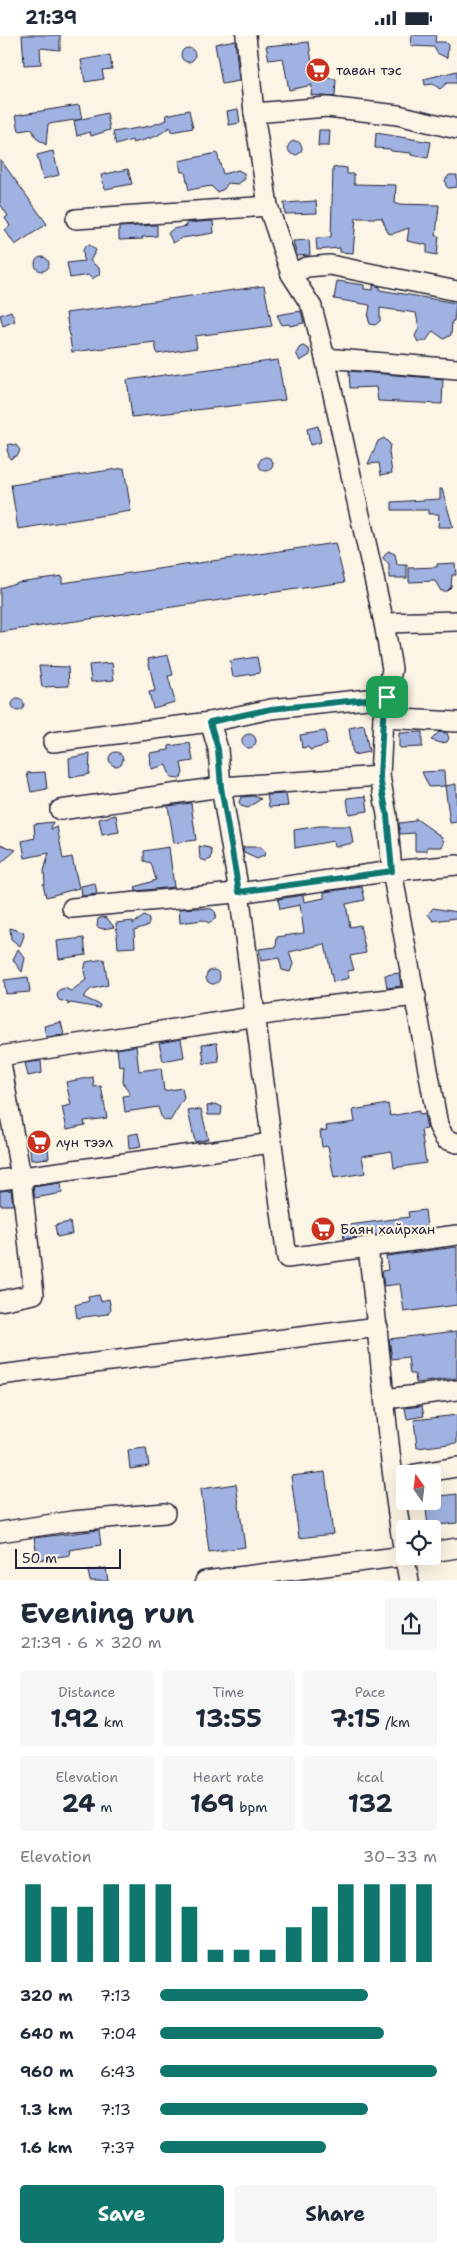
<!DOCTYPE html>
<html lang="en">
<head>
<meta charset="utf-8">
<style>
  :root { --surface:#fff; --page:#f6f6f7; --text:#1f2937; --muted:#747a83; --accent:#0f766e }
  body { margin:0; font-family:"Shantell Sans",sans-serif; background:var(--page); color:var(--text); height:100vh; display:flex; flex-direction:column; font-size:19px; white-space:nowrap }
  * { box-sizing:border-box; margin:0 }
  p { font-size:16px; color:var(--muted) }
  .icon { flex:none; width:28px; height:28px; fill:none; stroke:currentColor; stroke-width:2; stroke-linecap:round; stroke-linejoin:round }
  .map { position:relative; height:1546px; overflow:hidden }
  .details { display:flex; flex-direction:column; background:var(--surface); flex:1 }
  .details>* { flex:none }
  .needle { width:32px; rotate:346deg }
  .controls { position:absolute; left:396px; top:1430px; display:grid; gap:10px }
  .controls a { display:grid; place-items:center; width:45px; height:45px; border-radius:5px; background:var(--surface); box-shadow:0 5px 20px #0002; font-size:25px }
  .scale { position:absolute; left:15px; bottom:12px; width:106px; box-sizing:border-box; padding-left:5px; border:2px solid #22223b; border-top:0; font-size:14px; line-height:18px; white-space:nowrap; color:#22223b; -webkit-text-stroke:4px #fcf5e5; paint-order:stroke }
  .pin { position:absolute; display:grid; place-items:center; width:42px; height:42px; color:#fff; margin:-21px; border-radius:10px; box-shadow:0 2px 8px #0006 }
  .round { display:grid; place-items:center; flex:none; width:52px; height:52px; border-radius:5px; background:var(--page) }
  .head { display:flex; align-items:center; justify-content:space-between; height:85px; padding:0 20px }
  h1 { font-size:28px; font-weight:700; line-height:38px }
  .metrics { display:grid; grid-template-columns:repeat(3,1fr); gap:8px; height:85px; padding:5px 20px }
  .metrics div { display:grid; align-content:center; border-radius:5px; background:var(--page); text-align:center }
  .metrics b { font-size:25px; font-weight:700 }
  .metrics small { font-size:14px; font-weight:400 }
  .metrics p { font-size:14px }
  .chart { height:140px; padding:10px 20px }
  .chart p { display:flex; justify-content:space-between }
  .chart svg { width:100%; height:90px; margin-top:5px; stroke:var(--accent); stroke-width:6 }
  .cta { display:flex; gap:10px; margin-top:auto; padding:10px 20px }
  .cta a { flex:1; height:58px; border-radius:5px; background:var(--accent); color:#fff; font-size:20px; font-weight:700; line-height:58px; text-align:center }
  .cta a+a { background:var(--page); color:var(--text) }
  ul { padding:0 20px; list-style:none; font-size:16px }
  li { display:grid; grid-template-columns:80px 60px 1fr; align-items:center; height:38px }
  li i { height:12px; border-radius:6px; background:var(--accent) }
  .status { display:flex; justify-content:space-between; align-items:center; height:35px; padding:0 25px; background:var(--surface); direction:ltr }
  .status svg { height:14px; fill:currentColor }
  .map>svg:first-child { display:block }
  .building { fill:#a0b2e1; stroke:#22223b }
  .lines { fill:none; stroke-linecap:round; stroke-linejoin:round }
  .minor-casing { stroke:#22223b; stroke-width:22 }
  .minor { stroke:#fcf5e5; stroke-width:19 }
  .route-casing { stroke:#fff; stroke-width:10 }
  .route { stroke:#0f766e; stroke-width:6 }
  .labels { text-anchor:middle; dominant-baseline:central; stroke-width:4.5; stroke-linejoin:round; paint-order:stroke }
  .poi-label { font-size:14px; fill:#22223b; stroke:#fcf5e5; text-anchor:start }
</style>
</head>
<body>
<div class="status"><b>21:39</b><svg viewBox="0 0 49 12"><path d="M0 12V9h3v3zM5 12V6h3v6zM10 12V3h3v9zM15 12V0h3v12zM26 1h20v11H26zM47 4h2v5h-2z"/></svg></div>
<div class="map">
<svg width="457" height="1546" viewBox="0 0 457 1546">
  <rect width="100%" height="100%" fill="#fcf5e5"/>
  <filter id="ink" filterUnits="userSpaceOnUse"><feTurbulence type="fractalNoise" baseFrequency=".02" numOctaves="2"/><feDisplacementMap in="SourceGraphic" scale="10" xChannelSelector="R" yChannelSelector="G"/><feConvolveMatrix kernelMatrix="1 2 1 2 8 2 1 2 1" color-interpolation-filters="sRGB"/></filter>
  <g filter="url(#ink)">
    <g class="building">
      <polygon points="22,0 60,0 60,15 40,13 41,29 24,30"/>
      <polygon points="412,0 436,0 435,7 445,7 448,10 447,23 437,18 434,12 411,11"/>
      <polygon points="235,5 239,46 222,49 215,9"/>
      <polygon points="309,7 314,42 336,44 335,62 311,60 312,50 289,55 283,23 269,25 266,11"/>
      <circle cx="188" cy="20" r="7"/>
      <polygon points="110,20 112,34 102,35 104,44 85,47 81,25"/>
      <polygon points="457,36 457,48 447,48 440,54 433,49 425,50 424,44"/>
      <polygon points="79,70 82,84 48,89 46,110 36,103 32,94 19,96 16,80"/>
      <polygon points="238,74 240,88 229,90 227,76"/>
      <polygon points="189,75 193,93 171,97 170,92 157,101 144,105 133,108 132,105 116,110 113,97 150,91 167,85 166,80"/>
      <polygon points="107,78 110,95 91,101 90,97 77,101 74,86"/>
      <polygon points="319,95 330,95 329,111 318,111"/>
      <polygon points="376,98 431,107 428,123 411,120 411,118 391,116 390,114 375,113"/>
      <circle cx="295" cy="113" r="7"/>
      <polygon points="53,116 59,140 43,144 37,120"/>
      <polygon points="217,118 223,139 238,135 244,138 245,144 238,149 228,148 224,154 217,157 211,151 189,155 185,137 181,137 179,126"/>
      <polygon points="0,124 47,189 15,210 5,195 10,191 5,183 8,181 0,169"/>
      <polygon points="340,132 347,133 347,139 354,139 354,149 396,150 395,169 439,170 436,201 439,201 437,220 427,218 427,210 407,206 409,193 392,199 388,198 382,183 356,183 353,218 340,217 340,213 317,215 316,203 331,202 333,133"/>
      <polygon points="128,134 132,149 105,154 101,140"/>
      <polygon points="449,140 457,140 457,152 448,153 446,151 445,145"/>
      <polygon points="316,166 317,178 285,179 284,168"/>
      <polygon points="213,186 214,198 182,203 173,208 168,198 173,194 187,191 186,188"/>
      <polygon points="157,190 157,201 142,202 143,204 119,205 119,192"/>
      <polygon points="309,205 310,220 297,221 293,206"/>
      <polygon points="90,210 96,215 90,226 99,233 100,239 92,244 88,240 70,243 67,228 84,226 83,215 85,211"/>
      <circle cx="42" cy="229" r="7"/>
      <polygon points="337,246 364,250 364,254 373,255 373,250 380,252 380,255 456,268 454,286 452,286 451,300 444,304 433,296 426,306 418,307 415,301 419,293 416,278 380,273 380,286 375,290 370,289 368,283 370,270 334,264"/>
      <polygon points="264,251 272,291 195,301 197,313 157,319 155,307 72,317 66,278"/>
      <polygon points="11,276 15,286 3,291 0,280"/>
      <polygon points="301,276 304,288 290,291 289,289 282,290 277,280"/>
      <polygon points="303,311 309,314 310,320 300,326 296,318 300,312"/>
      <polygon points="278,325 285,365 132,382 127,345"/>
      <polygon points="349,336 443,344 442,369 378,366 376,352 350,353"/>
      <polygon points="318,391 321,407 310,410 307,394"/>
      <polygon points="384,403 390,409 389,417 392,438 381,440 379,428 368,429 378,406"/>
      <polygon points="9,409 16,410 20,415 18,420 10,424 7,415"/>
      <circle cx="266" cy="429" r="7"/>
      <polygon points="124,433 131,476 18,494 11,450"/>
      <polygon points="440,454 442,454 453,492 438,492 439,479 428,479 428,475 392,475 392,467 440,464"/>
      <polygon points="335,508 345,547 0,597 0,553 18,547 62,541 62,548"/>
      <polygon points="388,516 395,519 397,530 407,530 407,543 389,543 389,530 383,523"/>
      <polygon points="455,528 456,540 452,540 451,552 447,556 441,556 435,546 409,547 409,533 437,532 437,529"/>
      <polygon points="168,620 173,640 168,641 175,667 153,673 149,657 155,656 148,624"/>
      <polygon points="257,622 260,638 233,642 230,626"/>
      <polygon points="112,628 114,645 91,647 89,630"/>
      <polygon points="39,631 68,632 69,651 42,652"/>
      <circle cx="18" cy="670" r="6"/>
      <polygon points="364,690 369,717 353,720 349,693"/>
      <polygon points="325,696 327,710 310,715 308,712 302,713 300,700"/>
      <polygon points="422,697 422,712 399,713 399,698"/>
      <polygon points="439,697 447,698 449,703 447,707 441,708 431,705"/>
      <circle cx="249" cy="706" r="7"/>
      <polygon points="190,708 193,726 181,728 183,738 180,744 171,743 166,730 151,734 150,718 169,715 169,711"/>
      <circle cx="116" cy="724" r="7"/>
      <polygon points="90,719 89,739 70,743 69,723"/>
      <polygon points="444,736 445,751 429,752 422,737"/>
      <polygon points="45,737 47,754 31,757 27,738"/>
      <polygon points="456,749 457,787 450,788 445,751"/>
      <polygon points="286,759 288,771 269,772 267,760"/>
      <polygon points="254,761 261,764 248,773 241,771 239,767 241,762"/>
      <polygon points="366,761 368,776 349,779 347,763"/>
      <polygon points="191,768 196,805 174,808 168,771"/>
      <polygon points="116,780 119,797 102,800 99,784"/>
      <polygon points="415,783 442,802 444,808 442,812 427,812 427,816 415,816 415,798 400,799 399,788 415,786"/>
      <polygon points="53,787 51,794 56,793 57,791 63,824 72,822 79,853 46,862 43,849 45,848 44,836 49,818 25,823 22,806 35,803 34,789"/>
      <polygon points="319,791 350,791 353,808 334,812 333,806 295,813 294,795"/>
      <polygon points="0,809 16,815 0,829"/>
      <polygon points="199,811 210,813 212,817 211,824 206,826 200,824"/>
      <polygon points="169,812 174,852 136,856 135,852 156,845 151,828 144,826 144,816"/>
      <polygon points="243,812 261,812 265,817 264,821 257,824 244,818"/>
      <polygon points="95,848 97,859 82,861 81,851"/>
      <polygon points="362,852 365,865 346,869 350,892 360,890 366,918 350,921 354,935 347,936 349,943 333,947 325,909 289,917 293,929 290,937 282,935 279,923 261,926 259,914 276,912 277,902 304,898 300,870 280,874 278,864 303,860 304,867 324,863 324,857"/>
      <polygon points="198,873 212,874 216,878 215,884 209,888 203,885 180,888 179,874"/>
      <polygon points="433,873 457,877 457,883 433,886 428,879"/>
      <polygon points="144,881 149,884 149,888 147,891 134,895 135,912 118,913 116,888 133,886 133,889"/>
      <polygon points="103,882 107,883 114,892 103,894 97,892 98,884"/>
      <polygon points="10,893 23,897 24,901 20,911 11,904"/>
      <polygon points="84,903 86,920 59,924 57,906"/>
      <polygon points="18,914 25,923 22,937 13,925"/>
      <polygon points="104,924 108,950 91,954 83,962 100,970 99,973 71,968 67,970 69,968 59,965 57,961 59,955 65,953 71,956 86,945 84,936 86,927"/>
      <circle cx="213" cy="942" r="7"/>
      <polygon points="399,938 401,951 387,953 385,940"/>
      <polygon points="28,942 30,957 6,959 4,945"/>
      <polygon points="61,987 64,1000 46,1002 44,991"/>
      <polygon points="181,1004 184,1022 163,1026 159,1008"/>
      <polygon points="217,1008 219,1027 204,1029 202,1009"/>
      <polygon points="136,1011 139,1036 161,1033 164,1056 182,1053 184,1063 170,1086 162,1084 158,1072 125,1077 123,1061 130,1060 123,1047 124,1031 119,1032 117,1014"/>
      <polygon points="41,1026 42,1038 28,1041 25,1028"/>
      <polygon points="93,1042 94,1052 101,1051 107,1083 84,1086 85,1090 67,1094 62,1072 71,1070 66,1047"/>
      <polygon points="216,1069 222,1072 221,1080 208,1080 207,1071"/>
      <polygon points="388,1069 390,1081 419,1076 419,1080 424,1079 427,1094 421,1095 426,1128 394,1133 392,1116 362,1121 365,1138 334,1143 328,1111 322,1112 320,1096 327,1095 326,1091 355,1087 353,1075"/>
      <polygon points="201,1074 208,1104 195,1107 188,1076"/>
      <polygon points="138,1098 141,1112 129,1114 128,1100"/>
      <polygon points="47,1099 49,1123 31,1125 29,1101"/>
      <polygon points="61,1148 62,1158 35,1163 33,1152"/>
      <polygon points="11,1155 13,1170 0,1170 0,1156"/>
      <polygon points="425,1175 427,1193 344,1204 342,1191 409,1182 408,1177"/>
      <polygon points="70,1187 72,1199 57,1202 55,1190"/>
      <polygon points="457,1212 457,1270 404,1277 400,1249 384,1251 382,1236 388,1235 386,1221"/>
      <polygon points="99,1260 101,1266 109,1264 111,1274 107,1279 77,1283 75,1270 89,1266 88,1262"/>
      <polygon points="457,1296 457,1343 416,1348 415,1339 410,1339 408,1322 392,1324 389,1304"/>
      <polygon points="422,1371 424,1381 407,1384 405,1373"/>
      <polygon points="457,1380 457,1408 417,1413 414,1385"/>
      <polygon points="146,1413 149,1431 130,1434 128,1415"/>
      <polygon points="325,1437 333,1499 299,1503 291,1441"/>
      <polygon points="236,1449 245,1512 209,1517 201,1454"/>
      <polygon points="457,1459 457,1488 428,1491 425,1466 432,1466 432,1462"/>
      <polygon points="99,1495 101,1510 69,1515 70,1520 38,1525 34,1503"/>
      <polygon points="106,1533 108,1546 90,1546 88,1536"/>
    </g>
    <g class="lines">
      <defs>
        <g id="minor">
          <polyline points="246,0 254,78 268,171 291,239 312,272 325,323 384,588 392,634 383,683 457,687"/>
          <polyline points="254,78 327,72 398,80 457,94"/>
          <polyline points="76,184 268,171"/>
          <polyline points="291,239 307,232 330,230 457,256"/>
          <polyline points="325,323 457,334"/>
          <polyline points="384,588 457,586"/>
          <polyline points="383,683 380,741 387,780 392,836 438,1090 445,1104 457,1108"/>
          <polyline points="210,687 271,674 387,662"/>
          <polyline points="53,707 210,687 218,714 221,752 239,857 287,1223 457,1200"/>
          <polyline points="60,775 221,752 380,741"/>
          <polyline points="72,873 246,857 392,836 457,830"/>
          <polyline points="0,1021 309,973 416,961"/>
          <polyline points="0,1022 21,1142 34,1259 0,1266"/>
          <polyline points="0,1145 272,1108"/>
          <path d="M368,1213C382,1324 388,1436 409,1546"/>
          <polyline points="0,1340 378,1292"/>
          <polyline points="385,1364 457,1355"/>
          <polyline points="415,1439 457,1432"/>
          <polyline points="0,1497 72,1486 165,1478"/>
          <polyline points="432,1517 457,1513"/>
          <polyline points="205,1546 405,1521"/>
        </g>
      </defs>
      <use href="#minor" class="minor-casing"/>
      <use href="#minor" class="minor"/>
    </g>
  </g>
  <g class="lines" filter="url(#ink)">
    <defs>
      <polygon id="route" points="387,662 383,683 380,742 387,780 392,836 239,857 221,752 218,714 210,687 271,674"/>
    </defs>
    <use href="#route" class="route-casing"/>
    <use href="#route" class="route"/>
  </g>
  <defs>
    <symbol id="supermarket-disc" viewBox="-11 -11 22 22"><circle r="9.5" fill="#c8321e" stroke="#fcf5e5"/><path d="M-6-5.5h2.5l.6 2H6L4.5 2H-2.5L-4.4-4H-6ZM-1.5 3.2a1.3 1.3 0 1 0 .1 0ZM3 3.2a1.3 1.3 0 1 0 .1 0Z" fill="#fff"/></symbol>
  </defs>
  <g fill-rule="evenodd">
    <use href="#supermarket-disc" x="304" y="21" width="28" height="28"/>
    <use href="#supermarket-disc" x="25" y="1093" width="28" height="28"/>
    <use href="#supermarket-disc" x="309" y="1180" width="28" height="28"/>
  </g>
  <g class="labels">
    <g class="poi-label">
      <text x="336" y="35">таван тэс</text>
      <text x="56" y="1107">лүн тээл</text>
      <text x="340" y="1194">Баян хайрхан</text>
    </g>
  </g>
</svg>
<div class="controls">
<a><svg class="needle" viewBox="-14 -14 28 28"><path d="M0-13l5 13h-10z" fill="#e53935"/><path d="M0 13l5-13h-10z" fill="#747a83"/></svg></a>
<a><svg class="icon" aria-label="locate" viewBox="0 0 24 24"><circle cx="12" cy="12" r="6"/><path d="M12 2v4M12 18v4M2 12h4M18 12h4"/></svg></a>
</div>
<div class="scale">50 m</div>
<div class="pin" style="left:387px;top:662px;background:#1e9e55"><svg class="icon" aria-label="arrive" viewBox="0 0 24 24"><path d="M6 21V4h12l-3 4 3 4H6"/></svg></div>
</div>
<section class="details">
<div class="head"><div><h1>Evening run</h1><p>21:39 · 6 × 320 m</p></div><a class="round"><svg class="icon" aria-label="share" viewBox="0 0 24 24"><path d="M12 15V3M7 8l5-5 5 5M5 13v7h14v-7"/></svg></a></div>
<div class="metrics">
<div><p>Distance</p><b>1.92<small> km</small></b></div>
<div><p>Time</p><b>13:55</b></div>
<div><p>Pace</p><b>7:15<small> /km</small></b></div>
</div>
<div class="metrics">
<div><p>Elevation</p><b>24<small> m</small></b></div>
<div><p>Heart rate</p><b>169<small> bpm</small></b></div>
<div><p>kcal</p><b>132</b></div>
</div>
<div class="chart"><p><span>Elevation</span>30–33 m</p>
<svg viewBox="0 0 160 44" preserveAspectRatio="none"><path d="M5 44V6M15 44V17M25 44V17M35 44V6M45 44V6M55 44V6M65 44V17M75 44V38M85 44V38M95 44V38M105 44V27M115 44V17M125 44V6M135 44V6M145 44V6M155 44V6"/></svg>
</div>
<ul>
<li><b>320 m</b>7:13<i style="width:75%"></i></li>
<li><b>640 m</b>7:04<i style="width:81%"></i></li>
<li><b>960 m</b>6:43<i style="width:100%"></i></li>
<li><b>1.3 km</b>7:13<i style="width:75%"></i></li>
<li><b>1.6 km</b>7:37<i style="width:60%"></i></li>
</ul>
<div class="cta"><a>Save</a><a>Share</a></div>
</section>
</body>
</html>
